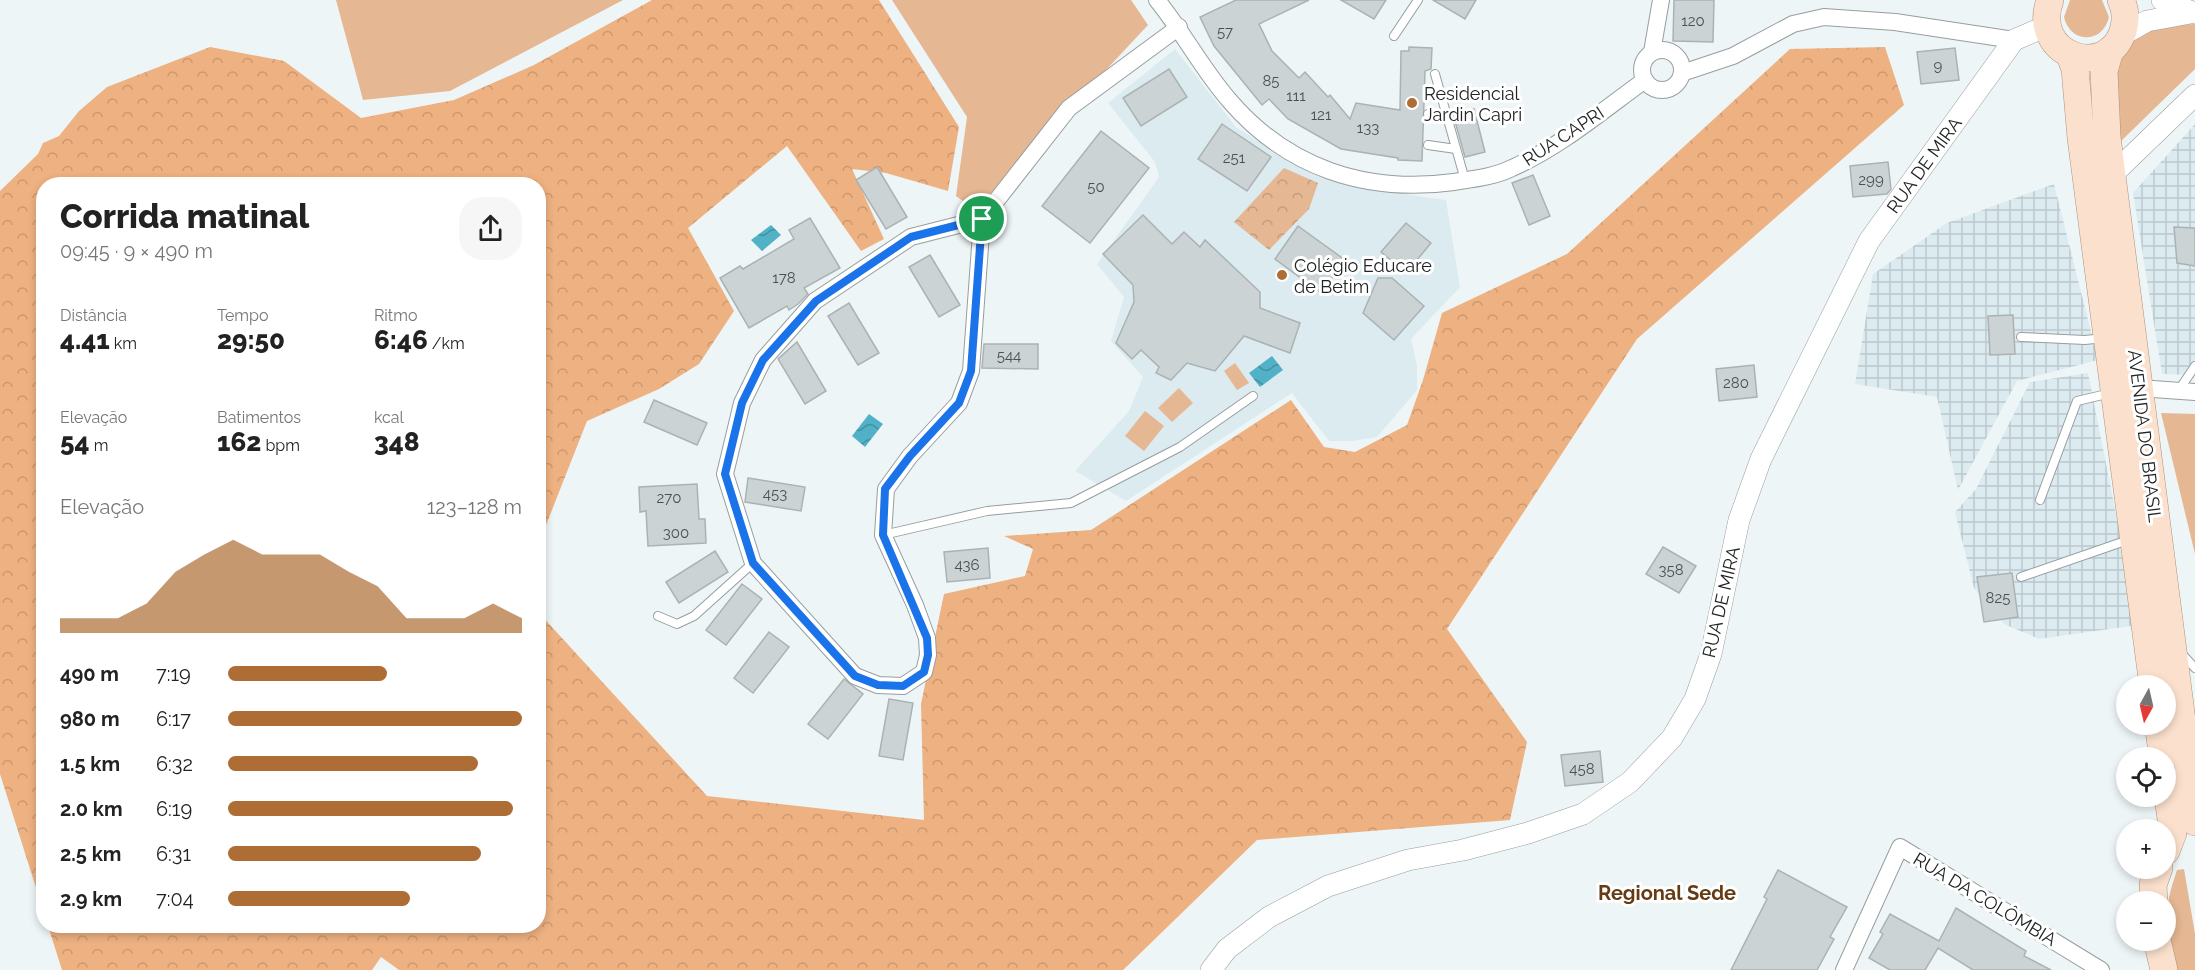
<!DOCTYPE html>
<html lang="pt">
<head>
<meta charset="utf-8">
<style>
  :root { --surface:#fff; --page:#f6f6f6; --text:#222; --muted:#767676; --accent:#ad6d35 }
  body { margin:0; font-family:Raleway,sans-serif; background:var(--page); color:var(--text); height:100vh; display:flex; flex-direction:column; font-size:22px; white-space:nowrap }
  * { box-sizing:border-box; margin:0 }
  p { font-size:20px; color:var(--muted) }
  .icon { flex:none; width:33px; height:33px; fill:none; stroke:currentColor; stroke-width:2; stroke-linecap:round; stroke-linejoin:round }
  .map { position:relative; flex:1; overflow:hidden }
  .panel { position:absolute; left:36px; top:177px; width:510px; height:756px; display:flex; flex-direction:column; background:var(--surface); border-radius:24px; box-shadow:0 3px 9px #0003 }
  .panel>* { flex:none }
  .needle { width:39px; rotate:188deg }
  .buttons { position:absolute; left:2116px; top:675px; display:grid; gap:12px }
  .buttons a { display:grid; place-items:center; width:60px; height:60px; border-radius:50%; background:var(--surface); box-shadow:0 3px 9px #0003; font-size:30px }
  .pin { position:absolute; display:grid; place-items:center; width:51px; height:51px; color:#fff; margin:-26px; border:3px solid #fff; border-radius:50%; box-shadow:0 2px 6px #0007 }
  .round { display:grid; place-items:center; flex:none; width:63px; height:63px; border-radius:24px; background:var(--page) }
  .overview { display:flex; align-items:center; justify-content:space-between; height:102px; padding:0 24px }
  h1 { font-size:33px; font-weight:800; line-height:45px }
  .figures { display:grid; grid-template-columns:repeat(3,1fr); gap:9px; height:102px; padding:6px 24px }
  .figures div { display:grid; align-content:center }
  .figures b { font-size:26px; font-weight:800 }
  .figures small { font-size:16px; font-weight:400 }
  .figures p { font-size:16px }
  .chart { height:168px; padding:12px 24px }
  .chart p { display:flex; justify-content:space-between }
  .chart svg { width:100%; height:108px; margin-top:6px; fill:var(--accent); opacity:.7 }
  ul { padding:0 24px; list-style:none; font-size:20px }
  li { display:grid; grid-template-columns:96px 72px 1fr; align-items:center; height:45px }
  li i { height:15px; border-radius:8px; background:var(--accent) }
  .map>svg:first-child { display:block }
  .built { fill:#dbebf0 }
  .industrial { fill:url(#industrial-grid) }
  .grass { fill:#e5b793 }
  .forest { fill:url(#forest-crowns) }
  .park { fill:url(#park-crowns) }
  .water { fill:url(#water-waves) }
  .building { fill:#ccd3d5; stroke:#abb2b4; stroke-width:1.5 }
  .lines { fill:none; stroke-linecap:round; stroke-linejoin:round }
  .service-casing { stroke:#979e9f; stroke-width:10 }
  .minor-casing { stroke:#979e9f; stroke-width:18 }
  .tertiary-casing { stroke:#979e9f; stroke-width:22 }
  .primary-casing { stroke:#ad927c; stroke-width:28 }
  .service { stroke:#fff; stroke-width:8 }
  .minor { stroke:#fff; stroke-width:16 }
  .tertiary { stroke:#fff; stroke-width:21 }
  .primary { stroke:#fbe1cd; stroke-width:27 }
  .route-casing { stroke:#fff; stroke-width:12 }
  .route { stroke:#1a73e8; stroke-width:8 }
  .poi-dot { fill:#ad6d35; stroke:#fff; stroke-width:2 }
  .labels { text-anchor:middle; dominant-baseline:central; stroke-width:6; stroke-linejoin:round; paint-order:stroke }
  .number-label { font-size:15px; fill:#4c5050 }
  .poi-label { font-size:18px; fill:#212424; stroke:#fff; text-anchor:start }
  .street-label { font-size:18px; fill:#212424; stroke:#fff }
  .neighbourhood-label { font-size:20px; font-weight:bold; fill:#663b14; stroke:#fff }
</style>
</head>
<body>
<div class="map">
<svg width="2195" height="970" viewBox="0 0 2195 970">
  <defs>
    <pattern id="industrial-grid" width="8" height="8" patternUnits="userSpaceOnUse" patternTransform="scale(1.5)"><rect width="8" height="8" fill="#dbebf0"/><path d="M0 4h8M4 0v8" fill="none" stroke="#bcc9ce"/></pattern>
    <pattern id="forest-crowns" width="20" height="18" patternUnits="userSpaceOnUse" patternTransform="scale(1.5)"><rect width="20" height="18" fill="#eeb181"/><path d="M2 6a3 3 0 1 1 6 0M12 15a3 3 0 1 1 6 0" fill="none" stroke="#cc986f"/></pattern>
    <pattern id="park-crowns" width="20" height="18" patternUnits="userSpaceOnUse" patternTransform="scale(1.5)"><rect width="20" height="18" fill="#e5b793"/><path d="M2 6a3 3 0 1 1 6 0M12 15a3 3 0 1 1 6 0" fill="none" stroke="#c49d7f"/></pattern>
    <pattern id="water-waves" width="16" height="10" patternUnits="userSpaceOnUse" patternTransform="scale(1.5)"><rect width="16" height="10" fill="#51b1c7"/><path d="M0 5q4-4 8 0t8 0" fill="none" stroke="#4390a1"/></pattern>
  </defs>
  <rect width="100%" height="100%" fill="#eef5f7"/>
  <polygon class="built" points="1175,49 1236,127 1285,158 1347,186 1446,200 1460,287 1411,339 1417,366 1417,390 1377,437 1352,441 1329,441 1292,393 1126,501 1075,471 1129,411 1143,377 1111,341 1124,297 1097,264 1159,177 1155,162 1108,103"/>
  <g class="industrial">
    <polygon points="2195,124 2195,375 2162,374 2133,193"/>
    <polygon points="2054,184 2098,360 2017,381 1958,490 1937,397 1855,384 1873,274 1947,223"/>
    <polygon points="2088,373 2138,625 2039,639 2004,624 1974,588 1955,512 1976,489 2030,382"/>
  </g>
  <g class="grass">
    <polygon points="336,0 623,0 450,91 363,100"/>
    <polygon points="892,0 1131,0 1148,25 975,210 956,196 967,117"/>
    <path d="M2070,0H2102L2109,17C2103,44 2070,44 2064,17Z"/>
    <path d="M2195,24V69L2119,143C2113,94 2107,78 2133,33L2172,25Z"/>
    <polygon points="1235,363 1249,383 1237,390 1224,371"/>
    <polygon points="1179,388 1193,403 1172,422 1158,408"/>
    <polygon points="1145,411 1164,426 1144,451 1125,436"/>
    <polygon points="2161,413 2195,414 2195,554"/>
    <path d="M2184,869L2195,934V970H2173C2163,928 2163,911 2177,870Z"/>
  </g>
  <g class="forest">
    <polygon points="652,0 879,0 959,127 948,191 886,173 852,169 884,239 861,251 787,146 688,228 734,311 699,364 659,389 587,421 539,543 538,184 44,184 43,910 0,774 0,191 38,154 43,143 59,136 79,111 107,87 210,47 284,61 361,118 454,100 534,65"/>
    <polygon points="1885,47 1904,105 1637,339 1447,629 1527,742 1510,820 1257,840 1123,970 399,970 381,957 372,970 62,970 48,926 538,926 539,613 707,796 924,820 921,704 944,594 1025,576 1033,549 1004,536 1091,530 1291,400 1324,447 1355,452 1407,425 1423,380 1442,313 1567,254 1790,49"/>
  </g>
  <polygon class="park" points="1284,168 1318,183 1309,209 1269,250 1234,222"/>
  <g class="water">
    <polygon points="771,225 781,235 762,251 751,240"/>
    <polygon points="1272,356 1283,370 1260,387 1249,373"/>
    <polygon points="869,414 883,424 865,447 852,436"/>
  </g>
  <g class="building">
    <polygon points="1236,0 1309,0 1259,24 1272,51 1299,78 1305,72 1328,97 1330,95 1350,119 1356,103 1400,110 1401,51 1409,51 1409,47 1432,48 1431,69 1425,71 1422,161 1398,160 1398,158 1341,149 1288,119 1269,99 1262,105 1214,46 1200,17"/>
    <polygon points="1341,0 1386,0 1374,19"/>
    <polygon points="1433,0 1476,0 1465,19"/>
    <polygon points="1674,0 1714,0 1713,42 1673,41"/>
    <polygon points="1955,48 1959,80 1921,84 1917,52"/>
    <polygon points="1169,69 1187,97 1141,126 1123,98"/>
    <polygon points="1474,109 1485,152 1465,157 1453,114"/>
    <polygon points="1222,124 1271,157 1247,191 1198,159"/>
    <polygon points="1101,131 1149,168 1090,243 1042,206"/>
    <polygon points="1888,162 1891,189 1887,194 1853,197 1850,166"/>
    <polygon points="877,167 907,217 886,229 856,180"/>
    <polygon points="1533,175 1550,216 1529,225 1512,183"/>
    <polygon points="1143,215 1172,244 1184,232 1200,247 1205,240 1260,292 1260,308 1300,323 1290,353 1244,336 1215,371 1187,363 1171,380 1156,373 1159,367 1141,350 1132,359 1116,343 1134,302 1133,285 1103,254"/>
    <polygon points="810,218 840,268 804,288 808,294 798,304 789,310 787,306 749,328 720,278 740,266 743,269 794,239 789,230"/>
    <polygon points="1406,223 1431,243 1406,273 1381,252"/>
    <polygon points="1298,226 1345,260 1321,293 1275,259"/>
    <polygon points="2174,227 2195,228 2195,266 2177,263"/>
    <polygon points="930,255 960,305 939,317 909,267"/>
    <polygon points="1378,278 1392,278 1424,306 1394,340 1363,313"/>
    <polygon points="849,303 879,353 858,365 828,316"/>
    <polygon points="2013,315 2015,354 1990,355 1988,316"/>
    <polygon points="797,342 826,391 805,404 778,359"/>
    <polygon points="984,344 1038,344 1038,369 982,368"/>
    <polygon points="1754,365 1757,397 1719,401 1716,369"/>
    <polygon points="654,400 707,423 697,445 644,422"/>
    <polygon points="748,478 805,487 801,511 745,502"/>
    <polygon points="697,484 699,519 705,519 706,543 648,546 646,511 640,512 639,487"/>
    <polygon points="1663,547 1696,566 1679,593 1646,574"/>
    <polygon points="988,548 990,578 947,582 944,552"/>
    <polygon points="715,551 728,572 679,603 666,582"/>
    <polygon points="2012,573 2018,617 1984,622 1977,577"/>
    <polygon points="742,584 762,599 726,645 706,630"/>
    <polygon points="769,632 789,647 753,693 734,678"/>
    <polygon points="844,679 863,694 828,739 808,724"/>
    <polygon points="889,699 913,703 903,760 879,756"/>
    <polygon points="1600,751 1603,782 1565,786 1561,755"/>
    <polygon points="1778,870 1847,907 1830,937 1834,939 1817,970 1731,970 1767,899 1764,897"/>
    <polygon points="1956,908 2026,951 2024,956 2051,970 1973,970 1938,948 1925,970 1890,970 1869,958 1883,934 1880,932 1890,914 1939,941"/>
  </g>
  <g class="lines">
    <defs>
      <g id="service">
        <polyline points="1394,36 1418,0"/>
        <polyline points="1435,74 1465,180"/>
        <polyline points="1428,114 1445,115"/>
        <polyline points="1428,145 1456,149"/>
        <polyline points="2021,337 2085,340 2104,338"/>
        <polyline points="2179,390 2195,366"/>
        <polyline points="2040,500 2077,401 2111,393"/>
        <polyline points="883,535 987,511 1071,503 1180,447 1253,396"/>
        <polyline points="2021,577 2131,539"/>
        <polyline points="658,616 677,624 694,616 753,563"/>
        <polyline points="2181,653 2195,668"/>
      </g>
      <g id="minor">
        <path d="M1157,0C1183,32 1202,69 1229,100C1287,168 1366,194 1454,182C1473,179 1494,177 1512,168C1560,147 1602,111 1645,80"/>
        <circle cx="1662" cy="70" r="20"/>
        <polyline points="1652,52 1661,0"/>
        <polyline points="1682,73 1733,56 1793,24 1824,17 1895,22 2014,40"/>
        <polyline points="982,219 911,237 815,301 763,360 742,403 725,474 753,563 855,676 878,685 903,686 924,672 928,655 927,638 915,605 883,535 886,489 910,456 959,403 971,371 982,219 1069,108 1179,27"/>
        <polyline points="2139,388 2195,392"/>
        <polyline points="1844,970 1900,847 2101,970"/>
      </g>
      <g id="tertiary">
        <polyline points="2162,0 2192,12"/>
        <polyline points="2122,35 2147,21 2195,12"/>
        <polyline points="2112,175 2195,95"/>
        <polyline points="1211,970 1227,949 1269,917 1328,886 1408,860 1463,850 1528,833 1583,814 1630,782 1672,738 1695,699 1711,654 1739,520 1761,459 1869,241 2014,40 2047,26"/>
      </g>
      <g id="primary">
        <path d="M2050,0C2030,56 2107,81 2123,31C2126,21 2126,10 2121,0"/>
        <polyline points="2110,50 2104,71 2107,137 2195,822"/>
        <polyline points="2070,55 2075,69 2081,138 2153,686"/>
        <polyline points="2158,724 2163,758"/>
        <polyline points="2166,783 2173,833 2166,851"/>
        <polyline points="2154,902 2153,885 2159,868"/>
        <polyline points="2157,940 2164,970"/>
      </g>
    </defs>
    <use href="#service" class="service-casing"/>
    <use href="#minor" class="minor-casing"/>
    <use href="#tertiary" class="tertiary-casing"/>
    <use href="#primary" class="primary-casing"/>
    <use href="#service" class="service"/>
    <use href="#minor" class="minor"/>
    <use href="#tertiary" class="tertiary"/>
    <use href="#primary" class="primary"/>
  </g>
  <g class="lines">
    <defs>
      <polygon id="route" points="982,219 971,371 959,403 910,456 885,489 883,535 927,638 928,655 924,672 903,686 878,685 855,676 753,563 725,474 742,403 763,360 816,301 911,237"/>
    </defs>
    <use href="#route" class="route-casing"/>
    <use href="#route" class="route"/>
  </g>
  <g class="poi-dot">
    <circle cx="1412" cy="103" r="6"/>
    <circle cx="1282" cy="275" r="6"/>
  </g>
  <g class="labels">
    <g class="number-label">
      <text x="1693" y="21">120</text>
      <text x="1225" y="32">57</text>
      <text x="1938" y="66">9</text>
      <text x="1271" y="81">85</text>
      <text x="1296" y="96">111</text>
      <text x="1321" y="115">121</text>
      <text x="1368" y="128">133</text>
      <text x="1234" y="158">251</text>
      <text x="1871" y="180">299</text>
      <text x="1096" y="187">50</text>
      <text x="784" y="278">178</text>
      <text x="1009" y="356">544</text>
      <text x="1736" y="383">280</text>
      <text x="775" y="494">453</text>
      <text x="669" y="498">270</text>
      <text x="676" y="533">300</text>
      <text x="967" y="565">436</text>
      <text x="1671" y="570">358</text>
      <text x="1998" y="598">825</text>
      <text x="1582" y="769">458</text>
    </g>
    <g class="poi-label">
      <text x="1424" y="93">Residencial<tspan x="1424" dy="21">Jardin Capri</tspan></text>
      <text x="1294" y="265">Colégio Educare<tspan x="1294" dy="21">de Betim</tspan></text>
    </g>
    <g class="street-label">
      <text transform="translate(1563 136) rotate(-33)">RUA CAPRI</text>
      <text transform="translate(1924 165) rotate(-54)">RUA DE MIRA</text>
      <text transform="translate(2145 436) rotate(83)">AVENIDA DO BRASIL</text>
      <text transform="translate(1721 602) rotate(-77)">RUA DE MIRA</text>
      <text transform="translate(1985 899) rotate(31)">RUA DA COLÔMBIA</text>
    </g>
    <g class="neighbourhood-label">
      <text x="1667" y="893">Regional Sede</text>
    </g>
  </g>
</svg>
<div class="buttons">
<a><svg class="needle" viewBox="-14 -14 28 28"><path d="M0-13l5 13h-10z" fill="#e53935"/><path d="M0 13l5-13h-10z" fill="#767676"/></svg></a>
<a><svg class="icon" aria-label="locate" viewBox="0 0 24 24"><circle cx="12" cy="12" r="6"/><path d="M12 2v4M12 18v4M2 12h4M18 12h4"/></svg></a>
<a>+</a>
<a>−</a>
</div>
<div class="pin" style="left:982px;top:219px;background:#1e9e55"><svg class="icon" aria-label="arrive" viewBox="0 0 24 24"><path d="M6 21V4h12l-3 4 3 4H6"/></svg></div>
<section class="panel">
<div class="overview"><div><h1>Corrida matinal</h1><p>09:45 · 9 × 490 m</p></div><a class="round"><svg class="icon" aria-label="share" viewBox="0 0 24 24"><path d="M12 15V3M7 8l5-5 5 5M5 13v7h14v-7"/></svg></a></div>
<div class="figures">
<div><p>Distância</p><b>4.41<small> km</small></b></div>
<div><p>Tempo</p><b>29:50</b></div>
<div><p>Ritmo</p><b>6:46<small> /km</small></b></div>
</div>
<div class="figures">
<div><p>Elevação</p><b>54<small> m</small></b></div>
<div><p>Batimentos</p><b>162<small> bpm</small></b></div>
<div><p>kcal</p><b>348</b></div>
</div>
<div class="chart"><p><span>Elevação</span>123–128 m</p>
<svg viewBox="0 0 160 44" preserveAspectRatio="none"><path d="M0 44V38L10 38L20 38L30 32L40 19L50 12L60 6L70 12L80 12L90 12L100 19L110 25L120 38L130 38L140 38L150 32L160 38V44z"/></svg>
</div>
<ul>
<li><b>490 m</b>7:19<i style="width:54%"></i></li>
<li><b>980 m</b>6:17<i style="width:100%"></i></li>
<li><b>1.5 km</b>6:32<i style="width:85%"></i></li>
<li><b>2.0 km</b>6:19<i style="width:97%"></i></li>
<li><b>2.5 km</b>6:31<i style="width:86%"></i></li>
<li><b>2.9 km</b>7:04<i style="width:62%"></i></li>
</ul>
</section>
</div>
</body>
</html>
